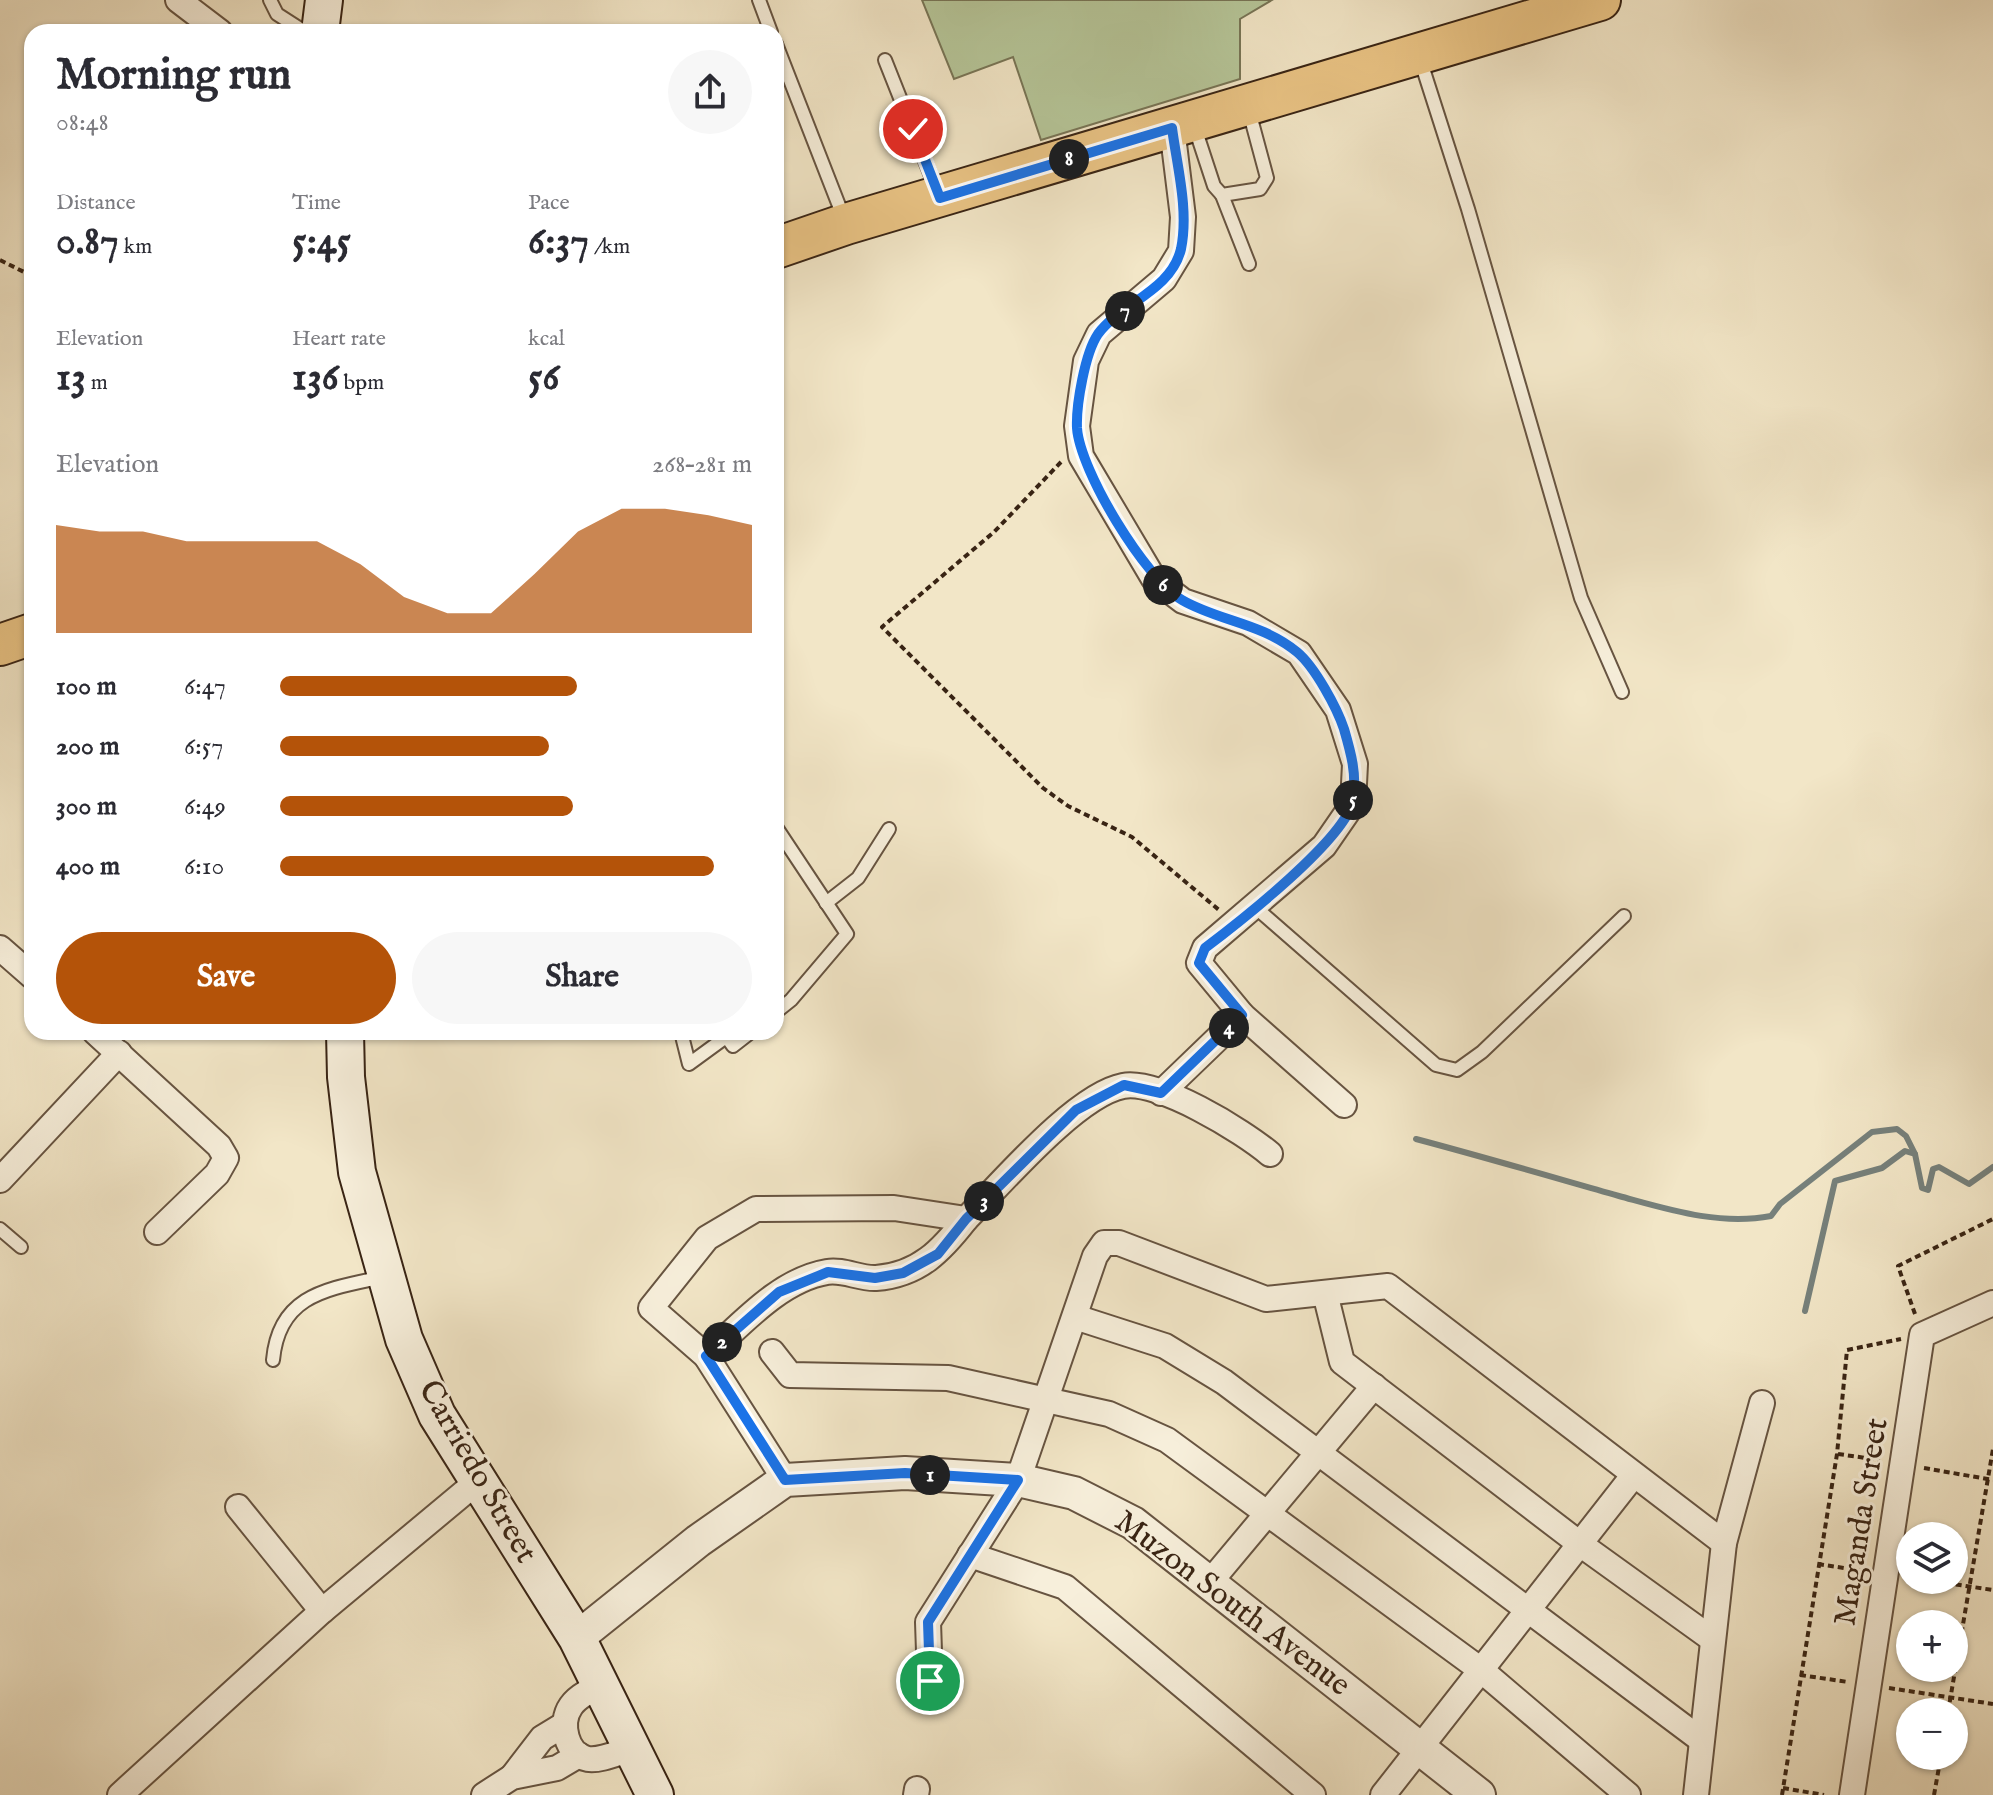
<!DOCTYPE html>
<html lang="en">
<head>
<meta charset="utf-8">
<style>
  :root { --surface:#fff; --page:#f7f7f7; --text:#2b2b33; --muted:#7c7c81; --accent:#b45309 }
  body { margin:0; font-family:"IM FELL English",serif; background:var(--page); color:var(--text); height:100vh; display:flex; flex-direction:column; font-size:30px; white-space:nowrap }
  * { box-sizing:border-box; margin:0 }
  p { font-size:26px; color:var(--muted) }
  .icon { flex:none; width:44px; height:44px; fill:none; stroke:currentColor; stroke-width:2; stroke-linecap:round; stroke-linejoin:round }
  .map { position:relative; flex:1; overflow:hidden }
  .drawer { position:absolute; left:24px; top:24px; width:760px; height:1016px; display:flex; flex-direction:column; background:var(--surface); border-radius:24px; box-shadow:0 2px 6px #0004 }
  .drawer>* { flex:none }
  .buttons { position:absolute; left:1896px; top:1522px; display:grid; gap:16px }
  .buttons a { display:grid; place-items:center; width:72px; height:72px; border-radius:50%; background:var(--surface); box-shadow:0 2px 6px #0004; font-size:40px }
  .pin { position:absolute; display:grid; place-items:center; width:68px; height:68px; color:#fff; margin:-34px; border:4px solid #fff; border-radius:50%; box-shadow:0 2px 8px #0007 }
  .km { position:absolute; width:40px; height:40px; margin:-20px; border-radius:50%; background:#222; color:#fff; font-size:22px; line-height:40px; text-align:center }
  .round { display:grid; place-items:center; flex:none; width:84px; height:84px; border-radius:42px; background:var(--page) }
  .head { display:flex; align-items:center; justify-content:space-between; height:136px; padding:0 32px }
  h1 { font-size:44px; font-weight:800; line-height:60px }
  .metrics { display:grid; grid-template-columns:repeat(3,1fr); gap:12px; height:136px; padding:8px 32px }
  .metrics div { display:grid; align-content:center }
  .metrics b { font-size:40px; font-weight:800 }
  .metrics small { font-size:22px; font-weight:400 }
  .metrics p { font-size:22px }
  .chart { height:224px; padding:16px 32px }
  .chart p { display:flex; justify-content:space-between }
  .chart svg { width:100%; height:144px; margin-top:8px; fill:var(--accent); opacity:.7 }
  .cta { display:flex; gap:16px; margin-top:auto; padding:16px 32px }
  .cta a { flex:1; height:92px; border-radius:48px; background:var(--accent); color:#fff; font-size:32px; font-weight:800; line-height:92px; text-align:center }
  .cta a+a { background:var(--page); color:var(--text) }
  ul { padding:0 32px; list-style:none; font-size:26px }
  li { display:grid; grid-template-columns:128px 96px 1fr; align-items:center; height:60px }
  li i { height:20px; border-radius:10px; background:var(--accent) }
  .map>svg:first-child { display:block }
  .green { fill:#b6c699; stroke:#787556; stroke-width:2 }
  .lines { fill:none; stroke-linecap:round; stroke-linejoin:round }
  .stream { stroke:#76807b; stroke-width:6 }
  .service-casing { stroke:#675441; stroke-width:16 }
  .minor-casing { stroke:#675441; stroke-width:28 }
  .tertiary-casing { stroke:#675441; stroke-width:36 }
  .secondary-casing { stroke:#392414; stroke-width:40 }
  .primary-casing { stroke:#392414; stroke-width:44 }
  .path { stroke:#392414; stroke-width:4; stroke-dasharray:6 4; stroke-linecap:butt }
  .service { stroke:#f7efdb; stroke-width:12 }
  .minor { stroke:#f7efdb; stroke-width:24 }
  .tertiary { stroke:#f7efdb; stroke-width:32 }
  .secondary { stroke:#f7efdb; stroke-width:36 }
  .primary { stroke:#e9c384; stroke-width:40 }
  .route-casing { stroke:#fff; stroke-width:16 }
  .route { stroke:#1a73e8; stroke-width:10 }
  .labels { text-anchor:middle; dominant-baseline:central; stroke-width:6; stroke-linejoin:round; paint-order:stroke }
  .street-label { font-size:32px; fill:#392414; stroke:#f7efdb }
</style>
</head>
<body>
<div class="map">
<svg width="1993" height="1795" viewBox="0 0 1993 1795">
  <rect width="100%" height="100%" fill="#f2e6c7"/>
  <filter id="stains"><feTurbulence type="fractalNoise" baseFrequency=".0025" numOctaves="4"/><feColorMatrix values="0 0 0 0 .2 0 0 0 0 .09 0 0 0 0 .02 0 0 0 .5 -.17"/></filter>
  <radialGradient id="worn" r=".72"><stop offset=".6" stop-color="#630" stop-opacity="0"/><stop offset="1" stop-color="#630" stop-opacity=".3"/></radialGradient>
  <polygon class="green" points="922,0 1272,0 1240,19 1240,79 1041,140 1013,57 954,79"/>
  <g class="lines">
    <g class="stream">
      <path d="M1416,1139C1484,1157 1552,1177 1619,1196C1667,1209 1719,1226 1771,1216L1780,1204L1872,1132L1897,1129L1906,1136L1915,1154"/>
      <polyline points="1805,1311 1835,1181 1882,1168 1905,1151 1915,1154 1922,1188 1928,1190 1933,1169 1939,1167 1969,1184 1993,1167"/>
    </g>
    <defs>
      <g id="service">
        <polyline points="270,0 277,14 305,32"/>
        <polyline points="759,0 771,32"/>
        <polyline points="776,44 845,221"/>
        <polyline points="1420,59 1468,209 1581,598 1622,692"/>
        <polyline points="885,60 937,191"/>
        <polyline points="1194,125 1214,186 1222,195 1260,189 1267,178 1249,111"/>
        <polyline points="1222,195 1249,264"/>
        <polyline points="776,827 847,934 791,1000 776,1012"/>
        <polyline points="826,903 858,878 889,829"/>
        <polyline points="1255,907 1436,1065 1457,1070 1482,1052 1624,916"/>
        <polyline points="681,1032 689,1064 726,1037"/>
        <polyline points="723,1032 733,1046 751,1032"/>
        <polyline points="0,1229 21,1247"/>
        <path d="M273,1360C279,1294 328,1289 383,1277"/>
      </g>
      <g id="minor">
        <polyline points="178,0 220,32"/>
        <polyline points="0,948 32,976"/>
        <polyline points="1242,1015 1344,1105"/>
        <polyline points="95,1032 219,1146 226,1158 217,1174 157,1232"/>
        <polyline points="1161,1093 1242,1015 1199,963 1205,948 1324,846 1353,804 1355,764 1338,710 1299,653 1248,623 1183,601 1154,579 1081,456 1077,426 1086,361 1099,334 1164,279 1181,251 1183,217 1172,128"/>
        <polyline points="0,1180 119,1053"/>
        <polyline points="1325,1293 1342,1362 1580,1544 1712,1639"/>
        <polyline points="1075,1317 1165,1346 1224,1382 1700,1739"/>
        <polyline points="772,1352 790,1375 948,1378 1109,1414 1167,1440 1481,1670 1628,1795"/>
        <path d="M706,1356C740,1326 779,1280 827,1272C843,1269 860,1279 876,1278C919,1275 942,1250 966,1219"/>
        <path d="M785,1480L706,1356L651,1308L707,1238L756,1209L894,1208L966,1219C1001,1184 1076,1095 1123,1086C1158,1079 1243,1131 1270,1154"/>
        <polyline points="238,1507 322,1611"/>
        <polyline points="970,1555 1065,1587 1313,1795"/>
        <polyline points="1210,1582 1374,1386"/>
        <polyline points="930,1681 928,1622 1018,1480 1095,1256 1104,1243 1119,1243 1266,1299 1388,1286 1724,1543"/>
        <path d="M603,1685C591,1690 578,1696 571,1706C559,1723 566,1755 588,1759C600,1761 620,1752 632,1749"/>
        <polyline points="512,1777 542,1738 565,1724"/>
        <polyline points="120,1795 322,1611 478,1481"/>
        <polyline points="484,1795 512,1777 557,1768 579,1755"/>
        <polyline points="916,1795 917,1789"/>
        <polyline points="1383,1795 1633,1476"/>
        <polyline points="1696,1795 1724,1543 1762,1403"/>
        <polyline points="1852,1795 1922,1335 1993,1303"/>
      </g>
      <polyline id="tertiary" points="577,1638 698,1541 785,1480 905,1473 1018,1480 1074,1493 1133,1523 1479,1795"/>
      <g id="secondary">
        <polyline points="320,32 324,0"/>
        <polyline points="345,1032 346,1077 357,1172 404,1339 437,1415 577,1638 655,1795"/>
      </g>
      <g id="primary">
        <polyline points="776,248 846,224 1600,0"/>
        <polyline points="0,645 32,634"/>
      </g>
    </defs>
    <use href="#service" class="service-casing"/>
    <use href="#minor" class="minor-casing"/>
    <use href="#tertiary" class="tertiary-casing"/>
    <use href="#secondary" class="secondary-casing"/>
    <use href="#primary" class="primary-casing"/>
    <g class="path">
      <polyline points="0,260 32,276"/>
      <polyline points="1061,462 994,532 882,627 1043,788 1068,806 1132,837 1219,910"/>
      <polyline points="1915,1314 1898,1266 1993,1219"/>
      <polyline points="1838,1454 1880,1460"/>
      <polyline points="1924,1468 1993,1480"/>
      <polyline points="1818,1564 1864,1571"/>
      <polyline points="1926,1580 1993,1590"/>
      <polyline points="1800,1675 1848,1682"/>
      <polyline points="1889,1688 1993,1704"/>
      <polyline points="1948,1712 1993,1449"/>
      <polyline points="1783,1788 1824,1795"/>
      <polyline points="1782,1795 1837,1454 1847,1350 1901,1339"/>
      <polyline points="1934,1795 1941,1756"/>
    </g>
    <use href="#service" class="service"/>
    <use href="#minor" class="minor"/>
    <use href="#tertiary" class="tertiary"/>
    <use href="#secondary" class="secondary"/>
    <use href="#primary" class="primary"/>
  </g>
  <g class="lines">
    <defs>
      <path id="route" d="M913,129L940,198L1172,128C1177,166 1189,210 1181,249C1171,291 1121,303 1098,334C1085,353 1076,405 1077,428C1080,471 1145,578 1182,600C1218,621 1262,623 1297,652C1315,667 1337,708 1344,729C1351,753 1357,774 1353,800C1346,839 1238,923 1205,948L1199,963L1242,1015L1161,1093L1124,1085L1076,1110L966,1219L938,1254L903,1273L875,1278L828,1272L779,1292L706,1356L785,1480L905,1473L1018,1480L928,1622L930,1681"/>
    </defs>
    <use href="#route" class="route-casing"/>
    <use href="#route" class="route"/>
  </g>
  <g class="labels">
    <g class="street-label">
      <text transform="translate(477 1472) rotate(60)">Carriedo Street</text>
      <text transform="translate(1862 1522) rotate(-81)">Maganda Street</text>
      <text transform="translate(1232 1604) rotate(37)">Muzon South Avenue</text>
    </g>
  </g>
  <rect width="100%" height="100%" filter="url(#stains)"/>
  <rect width="100%" height="100%" fill="url(#worn)"/>
</svg>
<div class="buttons">
<a><svg class="icon" aria-label="layers" viewBox="0 0 24 24"><path d="M12 4l9 5-9 5-9-5zM3 14l9 5 9-5"/></svg></a>
<a>+</a>
<a>−</a>
</div>
<div class="pin" style="left:930px;top:1681px;background:#1e9e55"><svg class="icon" aria-label="arrive" viewBox="0 0 24 24"><path d="M6 21V4h12l-3 4 3 4H6"/></svg></div>
<div class="pin" style="left:913px;top:129px;background:#d93025"><svg class="icon" aria-label="check" viewBox="0 0 24 24"><path d="M5 12l5 5 9-10"/></svg></div>
<b class="km" style="left:930px;top:1475px">1</b>
<b class="km" style="left:722px;top:1342px">2</b>
<b class="km" style="left:984px;top:1201px">3</b>
<b class="km" style="left:1229px;top:1028px">4</b>
<b class="km" style="left:1353px;top:800px">5</b>
<b class="km" style="left:1163px;top:585px">6</b>
<b class="km" style="left:1125px;top:311px">7</b>
<b class="km" style="left:1069px;top:159px">8</b>
<section class="drawer">
<div class="head"><div><h1>Morning run</h1><p>08:48</p></div><a class="round"><svg class="icon" aria-label="share" viewBox="0 0 24 24"><path d="M12 15V3M7 8l5-5 5 5M5 13v7h14v-7"/></svg></a></div>
<div class="metrics">
<div><p>Distance</p><b>0.87<small> km</small></b></div>
<div><p>Time</p><b>5:45</b></div>
<div><p>Pace</p><b>6:37<small> /km</small></b></div>
</div>
<div class="metrics">
<div><p>Elevation</p><b>13<small> m</small></b></div>
<div><p>Heart rate</p><b>136<small> bpm</small></b></div>
<div><p>kcal</p><b>56</b></div>
</div>
<div class="chart"><p><span>Elevation</span>268–281 m</p>
<svg viewBox="0 0 160 44" preserveAspectRatio="none"><path d="M0 44V11L10 13L20 13L30 16L40 16L50 16L60 16L70 23L80 33L90 38L100 38L110 26L120 13L130 6L140 6L150 8L160 11V44z"/></svg>
</div>
<ul>
<li><b>100 m</b>6:47<i style="width:63%"></i></li>
<li><b>200 m</b>6:57<i style="width:57%"></i></li>
<li><b>300 m</b>6:49<i style="width:62%"></i></li>
<li><b>400 m</b>6:10<i style="width:92%"></i></li>
</ul>
<div class="cta"><a>Save</a><a>Share</a></div>
</section>
</div>
</body>
</html>
